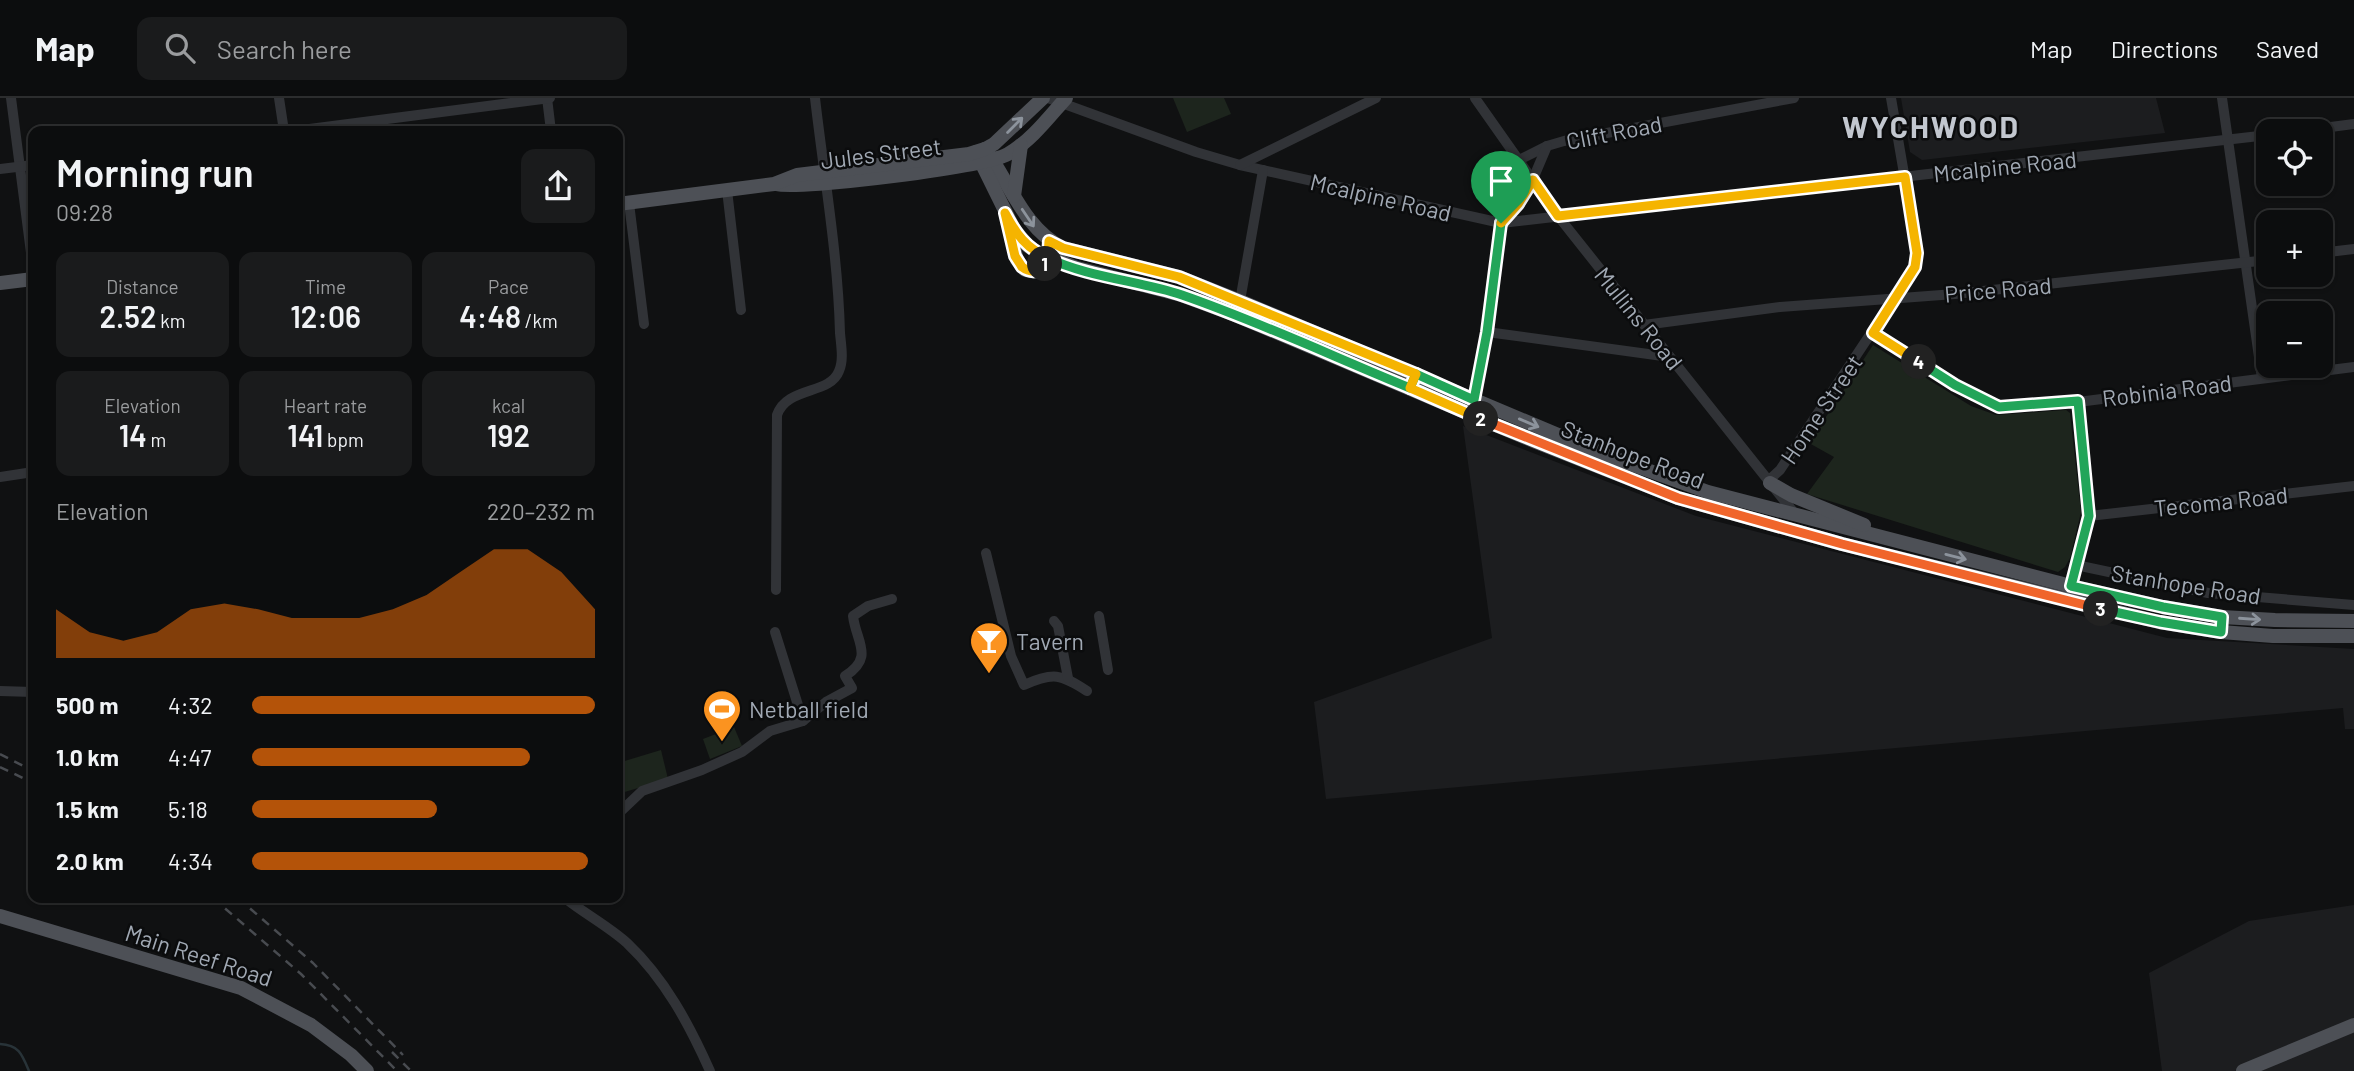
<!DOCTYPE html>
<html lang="en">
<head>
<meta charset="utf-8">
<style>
  :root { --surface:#0c0d0e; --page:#1a1b1c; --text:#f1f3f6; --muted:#9a9c9e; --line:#2c2d2e; --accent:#b45309 }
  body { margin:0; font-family:Barlow,sans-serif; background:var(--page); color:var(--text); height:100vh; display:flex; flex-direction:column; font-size:26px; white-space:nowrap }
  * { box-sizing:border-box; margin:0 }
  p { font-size:23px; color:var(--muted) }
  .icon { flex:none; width:38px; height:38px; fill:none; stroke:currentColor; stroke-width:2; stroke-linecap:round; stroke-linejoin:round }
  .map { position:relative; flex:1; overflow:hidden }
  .drawer { position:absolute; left:28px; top:28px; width:595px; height:777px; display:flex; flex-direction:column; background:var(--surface); border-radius:14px; box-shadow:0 2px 5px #0004,0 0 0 2px var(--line) }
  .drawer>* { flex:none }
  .controls { position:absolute; left:2256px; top:21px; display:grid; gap:14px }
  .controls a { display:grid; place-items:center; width:77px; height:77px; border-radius:14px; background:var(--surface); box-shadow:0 2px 5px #0004,0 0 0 2px var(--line); font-size:35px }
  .pin { position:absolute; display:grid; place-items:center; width:60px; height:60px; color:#fff; margin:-72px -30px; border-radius:50% 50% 50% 0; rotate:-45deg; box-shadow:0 0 7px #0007 }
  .pin .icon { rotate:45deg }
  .km { position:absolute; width:35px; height:35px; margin:-18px; border-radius:50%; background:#222; color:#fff; font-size:19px; line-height:35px; text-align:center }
  .round { display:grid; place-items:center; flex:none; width:74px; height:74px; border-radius:14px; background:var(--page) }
  .headline { display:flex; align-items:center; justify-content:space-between; height:119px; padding:0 28px }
  h1 { font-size:38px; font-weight:600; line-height:52px }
  .metrics { display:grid; grid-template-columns:repeat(3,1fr); gap:10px; height:119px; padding:7px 28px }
  .metrics div { display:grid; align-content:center; border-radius:14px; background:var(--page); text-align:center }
  .metrics b { font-size:30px; font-weight:600 }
  .metrics small { font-size:19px; font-weight:400 }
  .metrics p { font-size:19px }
  .chart { height:196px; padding:14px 28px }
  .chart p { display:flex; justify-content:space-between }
  .chart svg { width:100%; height:126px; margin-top:7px; fill:var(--accent); opacity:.7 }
  ul { padding:0 28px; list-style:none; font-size:23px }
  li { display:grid; grid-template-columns:112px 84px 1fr; align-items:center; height:52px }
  li i { height:18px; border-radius:9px; background:var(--accent) }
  header { display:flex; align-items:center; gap:42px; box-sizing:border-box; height:98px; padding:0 35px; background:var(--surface); border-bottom:2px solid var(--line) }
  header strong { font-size:33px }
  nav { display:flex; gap:38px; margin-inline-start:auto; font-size:24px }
  .search { width:490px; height:63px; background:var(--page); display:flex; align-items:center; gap:18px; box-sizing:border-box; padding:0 24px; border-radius:14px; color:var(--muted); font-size:26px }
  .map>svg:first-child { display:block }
  .built { fill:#1c1d1f }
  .green { fill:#1d251d }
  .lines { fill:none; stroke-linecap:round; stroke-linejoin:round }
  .stream { stroke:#283338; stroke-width:2.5 }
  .minor { stroke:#313337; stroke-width:10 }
  .major { stroke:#4d5056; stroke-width:14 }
  .rail { stroke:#484b50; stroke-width:2.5; stroke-dasharray:9 7; stroke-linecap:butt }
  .oneway { stroke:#8c939c }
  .split-1-casing { stroke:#fff; stroke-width:14 }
  .split-2-casing { stroke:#fff; stroke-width:14 }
  .split-3-casing { stroke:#fff; stroke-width:14 }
  .split-4-casing { stroke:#fff; stroke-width:14 }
  .split-5-casing { stroke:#fff; stroke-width:14 }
  .split-1 { stroke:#22a559; stroke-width:9 }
  .split-2 { stroke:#f5b400; stroke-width:9 }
  .split-3 { stroke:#f0652b; stroke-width:9 }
  .split-4 { stroke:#22a559; stroke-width:9 }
  .split-5 { stroke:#f5b400; stroke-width:9 }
  .labels { text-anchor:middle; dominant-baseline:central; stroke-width:5; stroke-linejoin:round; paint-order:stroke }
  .street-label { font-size:23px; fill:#a1a9b4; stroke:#0b0c0d }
  .poi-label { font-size:23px; fill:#a1a9b4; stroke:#0b0c0d; text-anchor:start }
  .district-label { font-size:30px; font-weight:bold; letter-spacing:2px; fill:#c2c7cf; stroke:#0b0c0d }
</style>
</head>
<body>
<header>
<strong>Map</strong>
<div class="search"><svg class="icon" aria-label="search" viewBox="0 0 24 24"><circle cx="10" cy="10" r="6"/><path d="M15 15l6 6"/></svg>Search here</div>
<nav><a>Map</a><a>Directions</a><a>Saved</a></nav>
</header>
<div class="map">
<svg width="2354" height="973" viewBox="0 0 2354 973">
  <rect width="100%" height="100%" fill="#101112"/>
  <g class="built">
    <polygon points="1901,0 2156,0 2165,35 1922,62 1910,54"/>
    <polygon points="1463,328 1696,418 2167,540 2354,551 2354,631 2345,631 2343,610 1326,701 1314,604 1492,540"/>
    <polygon points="2354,807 2354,973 2162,973 2149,875 2249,823"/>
  </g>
  <g class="green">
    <polygon points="1173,0 1224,0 1231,16 1187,34"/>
    <polygon points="1873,247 1971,308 1996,317 2066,312 2070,315 2081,414 2070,460 2065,469 2058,474 1807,396 1834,359 1809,345"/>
    <polygon points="734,629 742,648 710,661 703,641"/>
    <polygon points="661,652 668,681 618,696 618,665"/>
  </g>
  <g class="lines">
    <path class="stream" d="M0,946C19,947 22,956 29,973"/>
    <g class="minor">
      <polyline points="11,0 33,170"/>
      <polyline points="279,0 284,33"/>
      <polyline points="547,0 551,33"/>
      <polyline points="1048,0 1196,54 1240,67 1501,125 2268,37"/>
      <polyline points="1475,0 1558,118 1795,416"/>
      <polyline points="2222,0 2262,280"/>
      <polyline points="294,33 550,0"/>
      <polyline points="2300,33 2354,26"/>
      <polyline points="1519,62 1547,48 1564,43 1794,0"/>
      <polyline points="1240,67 1376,0"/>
      <polyline points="0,71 33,67"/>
      <polyline points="727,92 741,212"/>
      <polyline points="629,105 644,226"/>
      <polyline points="2320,155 2354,151"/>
      <polyline points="1235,217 1240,203 1263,72"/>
      <polyline points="1644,227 1780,209 1955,196 2268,162"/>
      <polyline points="1487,234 1670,259"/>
      <polyline points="1873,235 1955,287 1999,309 2078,304 2354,269"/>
      <polyline points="1473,309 1487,234 1501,125 1518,106 1533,81 1547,48"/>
      <polyline points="0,379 33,374"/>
      <polyline points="1768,383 1780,372 1915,169 1917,154 1914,134 1891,0"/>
      <polyline points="2089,418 2354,388"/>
      <path d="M986,455L1011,558L1024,587C1053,574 1061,576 1087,593"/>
      <polyline points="2076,467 2208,495 2354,507"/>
      <path d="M776,492L777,317C787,288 830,297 839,273C844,262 841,247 840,235C838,157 824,78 815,0"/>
      <polyline points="2070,494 2089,418 2078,304"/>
      <polyline points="1099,518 1108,572"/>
      <polyline points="1054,523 1058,528 1068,580"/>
      <polyline points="775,534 803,623"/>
      <polyline points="0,593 33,594"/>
      <path d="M618,713L622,712L642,693L702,672L742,654L770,633L803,623L826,604L852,590L845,578C875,559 856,544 853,518L868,508L892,501"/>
      <path d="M565,800C585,816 608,828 627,845C665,881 689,926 710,973"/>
    </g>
    <g class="major">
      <path d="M985,51C1010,85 1024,131 1063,150L1179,179L1240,203L1603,356L1708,394L2071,488L2163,509L2222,519L2275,522L2354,523"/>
      <polyline points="976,54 1014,131 1028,148 1038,155 1077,170 1181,197 1235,217 1536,344 1678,400 1842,446 2159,524 2221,534 2273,538 2354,538"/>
      <path d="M776,86C801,92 986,69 1008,56C1031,43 1049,19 1066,0"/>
      <polyline points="1014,98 1021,47"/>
      <polyline points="618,106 774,86 797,77 969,56 985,51 994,46 1043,0"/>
      <polyline points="1009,130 1017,162 1025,172 1035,174 1044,169 1049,152"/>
      <polyline points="0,185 33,181"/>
      <polyline points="1770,385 1791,397 1864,427"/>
      <polyline points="0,818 241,890 311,927 351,957 367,973"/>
      <polyline points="2243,973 2354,927"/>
    </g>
    <g class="rail">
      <polyline points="0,656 33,673"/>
      <polyline points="0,669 33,685"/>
      <polyline points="213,800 301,876 397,973"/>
      <polyline points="238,800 313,865 403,957"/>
      <polyline points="392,954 411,973"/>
    </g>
  </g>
  <defs><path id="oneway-shaft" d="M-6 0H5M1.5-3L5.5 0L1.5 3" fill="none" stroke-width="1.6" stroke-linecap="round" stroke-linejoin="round" transform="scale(1.75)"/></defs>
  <g class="oneway">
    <use href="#oneway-shaft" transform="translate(1015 27) rotate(-45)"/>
    <use href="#oneway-shaft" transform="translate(1028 120) rotate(56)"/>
    <use href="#oneway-shaft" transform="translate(1529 325) rotate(23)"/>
    <use href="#oneway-shaft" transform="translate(1956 459) rotate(14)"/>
    <use href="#oneway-shaft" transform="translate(2250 521) rotate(4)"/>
  </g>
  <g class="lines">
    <defs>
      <path id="split-1" d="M1045,166L1048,160C1087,179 1140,183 1182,197C1260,224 1334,259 1410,290L1416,276L1474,302L1487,234L1501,125"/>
      <path id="split-2" d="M1045,166C1041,175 1030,175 1022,169L1015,158L1005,115C1016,136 1026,150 1048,160L1049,143L1063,150L1179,179L1416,276L1410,290L1481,321"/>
      <polyline id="split-3" points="1481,321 1678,400 1842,446 2101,511"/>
      <polyline id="split-4" points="1919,264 1955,287 1999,309 2078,303 2089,418 2071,488 2163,509 2222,519 2221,534 2160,524 2101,511"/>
      <polyline id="split-5" points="1501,125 1518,106 1533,82 1558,118 1905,79 1917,155 1915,169 1873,235 1919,264"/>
    </defs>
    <use href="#split-1" class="split-1-casing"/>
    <use href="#split-2" class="split-2-casing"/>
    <use href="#split-3" class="split-3-casing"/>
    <use href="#split-4" class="split-4-casing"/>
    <use href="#split-5" class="split-5-casing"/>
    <use href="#split-1" class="split-1"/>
    <use href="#split-2" class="split-2"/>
    <use href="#split-3" class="split-3"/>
    <use href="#split-4" class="split-4"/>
    <use href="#split-5" class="split-5"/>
  </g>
  <defs>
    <symbol id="bar-pin" viewBox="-11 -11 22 30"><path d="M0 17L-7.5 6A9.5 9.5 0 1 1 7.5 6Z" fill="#fb9320" stroke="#0b0c0d"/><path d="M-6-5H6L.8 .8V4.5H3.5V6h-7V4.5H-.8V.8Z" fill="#fff"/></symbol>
    <symbol id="stadium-pin" viewBox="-11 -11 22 30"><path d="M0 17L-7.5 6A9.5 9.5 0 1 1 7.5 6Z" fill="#fb9320" stroke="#0b0c0d"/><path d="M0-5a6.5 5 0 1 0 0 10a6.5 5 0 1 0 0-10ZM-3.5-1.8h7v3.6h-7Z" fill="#fff"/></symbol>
  </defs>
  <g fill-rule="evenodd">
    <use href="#bar-pin" x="967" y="521" width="44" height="60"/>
    <use href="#stadium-pin" x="700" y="589" width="44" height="60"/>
  </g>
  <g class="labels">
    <g class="street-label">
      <text transform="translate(1614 34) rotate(-11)">Clift Road</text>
      <text transform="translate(881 55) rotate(-7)">Jules Street</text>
      <text transform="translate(2005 68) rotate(-6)">Mcalpine Road</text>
      <text transform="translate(1381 99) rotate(13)">Mcalpine Road</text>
      <text transform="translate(1998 191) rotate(-5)">Price Road</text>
      <text transform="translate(1639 220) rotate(51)">Mullins Road</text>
      <text transform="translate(2167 292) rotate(-7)">Robinia Road</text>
      <text transform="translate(1821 311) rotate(-56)">Home Street</text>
      <text transform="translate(1633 356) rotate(21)">Stanhope Road</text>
      <text transform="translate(2221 403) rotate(-6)">Tecoma Road</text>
      <text transform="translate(2186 486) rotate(9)">Stanhope Road</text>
      <text transform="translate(199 857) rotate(18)">Main Reef Road</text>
    </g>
    <g class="poi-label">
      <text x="1016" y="543">Tavern</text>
      <text x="749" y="611">Netball field</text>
    </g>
    <g class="district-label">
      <text x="1931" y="28">WYCHWOOD</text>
    </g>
  </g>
</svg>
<div class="controls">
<a><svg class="icon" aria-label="locate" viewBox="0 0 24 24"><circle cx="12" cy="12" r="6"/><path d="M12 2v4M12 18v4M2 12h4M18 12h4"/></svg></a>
<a>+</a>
<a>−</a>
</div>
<div class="pin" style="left:1501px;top:125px;background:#1e9e55"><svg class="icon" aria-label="arrive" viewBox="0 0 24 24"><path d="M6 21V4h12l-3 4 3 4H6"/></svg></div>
<b class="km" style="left:1045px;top:166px">1</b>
<b class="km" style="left:1481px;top:321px">2</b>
<b class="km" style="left:2101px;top:511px">3</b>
<b class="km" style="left:1919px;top:264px">4</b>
<section class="drawer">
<div class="headline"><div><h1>Morning run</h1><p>09:28</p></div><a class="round"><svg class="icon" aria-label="share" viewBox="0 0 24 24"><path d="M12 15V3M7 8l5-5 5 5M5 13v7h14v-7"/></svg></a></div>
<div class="metrics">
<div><p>Distance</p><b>2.52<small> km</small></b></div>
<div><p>Time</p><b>12:06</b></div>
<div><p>Pace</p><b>4:48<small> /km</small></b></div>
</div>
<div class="metrics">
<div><p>Elevation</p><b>14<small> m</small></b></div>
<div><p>Heart rate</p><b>141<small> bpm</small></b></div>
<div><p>kcal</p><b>192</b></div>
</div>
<div class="chart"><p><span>Elevation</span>220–232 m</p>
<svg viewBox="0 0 160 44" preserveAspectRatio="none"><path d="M0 44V27L10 35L20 38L30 35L40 27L50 25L60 27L70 30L80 30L90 30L100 27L110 22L120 14L130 6L140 6L150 14L160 27V44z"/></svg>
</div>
<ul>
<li><b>500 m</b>4:32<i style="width:100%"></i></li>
<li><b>1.0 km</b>4:47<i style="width:81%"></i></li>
<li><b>1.5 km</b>5:18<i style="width:54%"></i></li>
<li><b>2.0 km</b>4:34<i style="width:98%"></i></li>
</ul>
</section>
</div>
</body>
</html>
